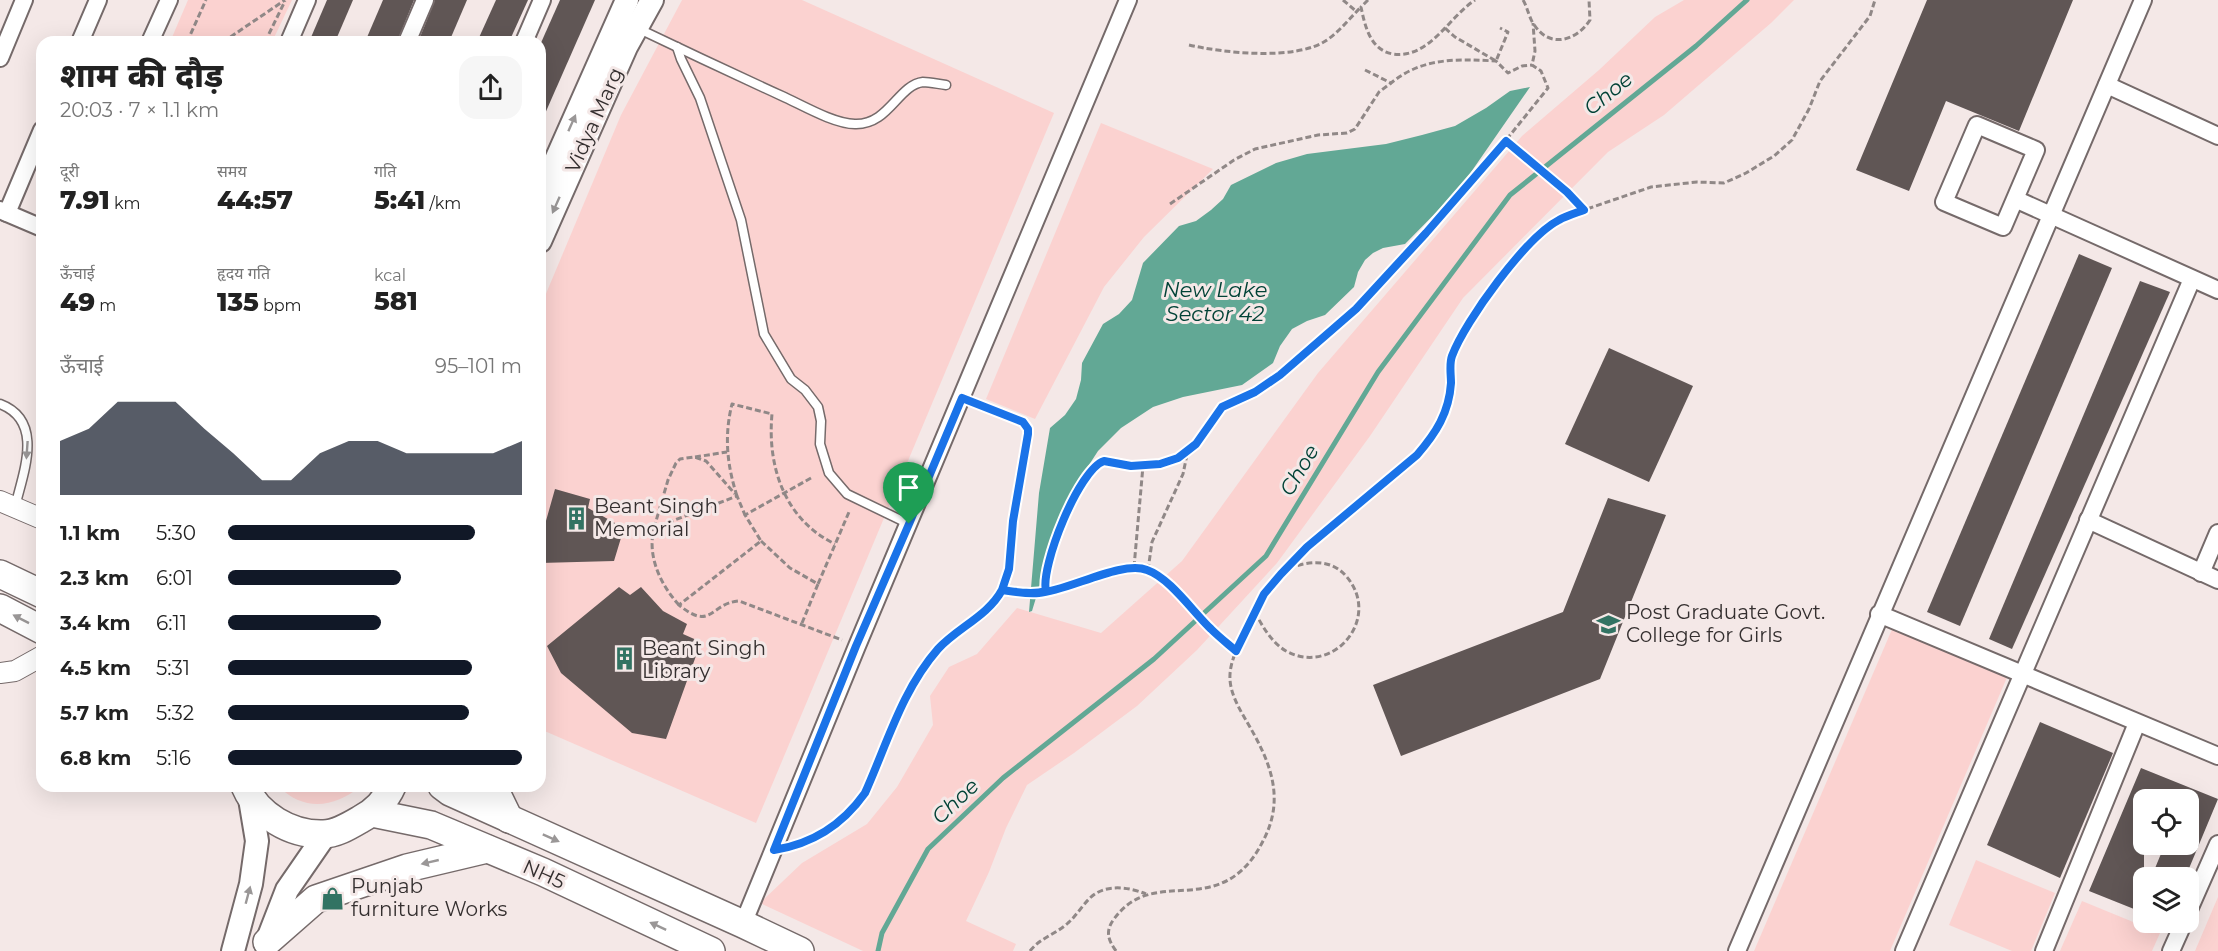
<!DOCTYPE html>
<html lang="hi">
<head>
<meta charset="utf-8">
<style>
  :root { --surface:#fff; --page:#f6f6f6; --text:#222; --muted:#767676; --accent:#111827 }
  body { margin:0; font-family:Montserrat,"Noto Sans Devanagari",sans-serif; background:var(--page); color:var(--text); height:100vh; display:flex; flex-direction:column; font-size:22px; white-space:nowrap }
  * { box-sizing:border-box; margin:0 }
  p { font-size:20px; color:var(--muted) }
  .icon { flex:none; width:33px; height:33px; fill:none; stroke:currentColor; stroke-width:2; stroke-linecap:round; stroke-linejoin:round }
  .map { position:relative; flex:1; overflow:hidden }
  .side { position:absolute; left:36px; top:36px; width:510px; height:756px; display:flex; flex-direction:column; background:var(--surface); border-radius:18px; box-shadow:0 6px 24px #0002 }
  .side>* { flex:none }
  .buttons { position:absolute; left:2133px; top:789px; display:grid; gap:12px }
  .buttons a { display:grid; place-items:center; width:66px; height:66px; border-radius:12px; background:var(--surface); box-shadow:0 6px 24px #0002; font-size:30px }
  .pin { position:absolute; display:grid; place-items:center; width:51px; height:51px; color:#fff; margin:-62px -26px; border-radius:50% 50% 50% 0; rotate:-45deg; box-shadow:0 0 6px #0007 }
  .pin .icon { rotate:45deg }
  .round { display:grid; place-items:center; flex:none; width:63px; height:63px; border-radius:18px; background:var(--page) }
  .headline { display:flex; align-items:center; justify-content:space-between; height:102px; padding:0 24px }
  h1 { font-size:33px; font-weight:800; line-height:45px }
  .metrics { display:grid; grid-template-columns:repeat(3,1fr); gap:9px; height:102px; padding:6px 24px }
  .metrics div { display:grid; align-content:center }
  .metrics b { font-size:26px; font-weight:800 }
  .metrics small { font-size:16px; font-weight:400 }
  .metrics p { font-size:16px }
  .chart { height:168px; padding:12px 24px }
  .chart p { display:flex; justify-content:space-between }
  .chart svg { width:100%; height:108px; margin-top:6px; fill:var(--accent); opacity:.7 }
  ul { padding:0 24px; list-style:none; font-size:20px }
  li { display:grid; grid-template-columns:96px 72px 1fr; align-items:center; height:45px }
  li i { height:15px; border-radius:8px; background:var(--accent) }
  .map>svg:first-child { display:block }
  .green { fill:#fbd2d0 }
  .water { fill:#62a895 }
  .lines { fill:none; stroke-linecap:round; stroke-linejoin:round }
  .stream { stroke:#62a895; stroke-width:5 }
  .building { fill:#605655 }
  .service-casing { stroke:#756a6a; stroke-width:11 }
  .minor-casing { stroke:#756a6a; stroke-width:20 }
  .tertiary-casing { stroke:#756a6a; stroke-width:22 }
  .secondary-casing { stroke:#756a6a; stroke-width:26 }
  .trunk-casing { stroke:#756a6a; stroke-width:30 }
  .path { stroke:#908887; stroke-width:3; stroke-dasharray:6 3; stroke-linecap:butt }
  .service { stroke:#fff; stroke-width:8 }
  .minor { stroke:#fff; stroke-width:16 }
  .tertiary { stroke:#fff; stroke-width:20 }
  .secondary { stroke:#fff; stroke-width:22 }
  .trunk { stroke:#fff; stroke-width:27 }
  .oneway { fill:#9a9797 }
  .route-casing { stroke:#fff; stroke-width:12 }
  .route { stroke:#1a73e8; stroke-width:8 }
  .labels { text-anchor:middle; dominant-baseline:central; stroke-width:6; stroke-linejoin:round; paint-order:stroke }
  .street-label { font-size:20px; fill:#342f2f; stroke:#f4e8e7 }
  .poi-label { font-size:20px; fill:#342f2f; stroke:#f4e8e7; text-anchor:start }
  .water-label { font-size:21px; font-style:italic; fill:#014236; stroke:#f4e8e7 }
</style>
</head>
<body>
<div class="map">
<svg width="2218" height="951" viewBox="0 0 2218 951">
  <rect width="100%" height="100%" fill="#f4e8e7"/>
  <g class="green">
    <polygon points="188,0 292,0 272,42 170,42"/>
    <polygon points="682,0 802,0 1054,113 756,823 540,729 540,308 621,115"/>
    <polygon points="1684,0 1794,0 1771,23 1664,115 1608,152 1463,298 1370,436 1277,563 1197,650 1137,706 1074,753 1027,785 1006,828 989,872 966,921 1016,944 1013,951 863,951 760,903 802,863 867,824 897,787 933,725 930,696 949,667 977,654 1017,608 1101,633 1182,561 1318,373 1522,136 1599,70 1655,17"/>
    <polygon points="1101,123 1213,169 1144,237 1104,287 1035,419 986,399"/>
    <polygon points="1893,627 2008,675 1890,951 1754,951"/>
    <path d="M278,786H361C334,808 304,812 278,786Z"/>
    <polygon points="1976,860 2055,893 2031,951 2012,951 1949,925"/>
    <polygon points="2218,897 2218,951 2195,951"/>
    <polygon points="2082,901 2160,933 2152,951 2060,951"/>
  </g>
  <polygon class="water" points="1530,87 1460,188 1405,244 1383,248 1373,253 1365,260 1358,272 1354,287 1325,315 1307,321 1292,329 1280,346 1273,363 1242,385 1183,397 1153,407 1121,428 1098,451 1076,485 1055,535 1032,611 1029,612 1039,493 1050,428 1065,415 1076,399 1081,380 1082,363 1103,324 1119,314 1132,300 1143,263 1179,226 1196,221 1211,210 1223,199 1231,185 1276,163 1307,154 1386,144 1422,135 1455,126 1486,108 1510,91"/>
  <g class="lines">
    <polyline class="stream" points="878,951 882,933 928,849 1003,778 1154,659 1266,556 1378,372 1510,195 1696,46 1747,0"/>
  </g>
  <g class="building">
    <polygon points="327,0 353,0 335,42 309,42"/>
    <polygon points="383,0 414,0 397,42 365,42"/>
    <polygon points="435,0 467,0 449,42 418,42"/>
    <polygon points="496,0 528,0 509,42 477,42"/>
    <polygon points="560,0 595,0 540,125 540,45"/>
    <polygon points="1927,0 2073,0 2019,131 1946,101 1909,191 1856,170"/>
    <polygon points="2079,254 2112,268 1960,626 1927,612"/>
    <polygon points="2140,281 2170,292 2012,649 1989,639"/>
    <polygon points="1609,348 1693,386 1649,482 1565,444"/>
    <polygon points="555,489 590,499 588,508 624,528 614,561 540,563 540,535 542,535"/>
    <polygon points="1608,498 1666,515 1600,679 1401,756 1373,685 1563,612"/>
    <polygon points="619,587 630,595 641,587 663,611 687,624 683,634 701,642 666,739 632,733 561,673 547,646"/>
    <polygon points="2040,722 2113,753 2060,878 1987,845"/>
    <polygon points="2141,768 2218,799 2185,878 2151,878 2165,844 2188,844 2188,800 2144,800 2144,913 2089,891"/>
  </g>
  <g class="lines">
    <defs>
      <g id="service">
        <path d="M637,28C685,51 734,74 782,96C802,105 834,124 855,124C889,125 898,85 923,82C930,82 938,84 946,85"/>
        <polyline points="677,47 681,59 700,98 741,220 764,334 791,379 805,390 818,407 821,421 820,444 829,473 847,494 909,524"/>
        <path d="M0,404C45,421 23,473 15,507"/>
      </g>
      <g id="minor">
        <polyline points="80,42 98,0"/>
        <polyline points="150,42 169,0"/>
        <polyline points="289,42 307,0"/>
        <polyline points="407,42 425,0"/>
        <polyline points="524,42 542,0"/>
        <polyline points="0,58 24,0"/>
        <polyline points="2107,85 2218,136"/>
        <polyline points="2015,199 2036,150 1977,125 1944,202 2003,227 2015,199 2218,290"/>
        <polyline points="0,210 42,228"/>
        <polyline points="7,213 42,130"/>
        <polyline points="2088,520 2218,580"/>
        <polyline points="2201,573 2218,533"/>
        <polyline points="1879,614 2218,756"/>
        <polyline points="2188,912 2218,844"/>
        <polyline points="743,924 857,646 1128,0"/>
        <polyline points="1737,951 2143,0"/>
        <polyline points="1904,951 2192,279"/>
        <polyline points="2044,951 2137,723"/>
        <polyline points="2171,951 2184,922"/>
      </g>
      <g id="tertiary">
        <polyline points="0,501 42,519"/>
        <polyline points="0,673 15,671 42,656"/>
      </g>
      <g id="secondary">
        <polyline points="540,196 627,0"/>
        <polyline points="540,241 626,47 652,0"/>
        <polyline points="266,944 287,890 325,835"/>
        <polyline points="233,951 251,884 257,841 250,799"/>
      </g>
      <g id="trunk">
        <polyline points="0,574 42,594"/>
        <polyline points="0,608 42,630"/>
        <path d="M245,786C257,815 291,835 323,834C336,834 349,826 361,819C374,812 386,800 392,786"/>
        <polyline points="442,786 450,792 743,924 800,951"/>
        <polyline points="493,786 509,819"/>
        <polyline points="372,813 431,825 543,872 711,951"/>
        <polyline points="267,942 316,899 407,868 487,849"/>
      </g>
    </defs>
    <use href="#service" class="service-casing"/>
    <use href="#minor" class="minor-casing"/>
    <use href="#tertiary" class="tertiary-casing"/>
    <use href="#secondary" class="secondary-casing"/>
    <use href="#trunk" class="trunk-casing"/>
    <g class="path">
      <polyline points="1343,0 1357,12"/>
      <path d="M1368,0L1361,7C1365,26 1370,50 1393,54C1429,59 1448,18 1475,0"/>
      <path d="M1523,0C1528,8 1529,19 1535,26C1551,49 1577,40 1590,20L1589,0"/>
      <polyline points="1445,28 1455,37 1496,61 1508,32 1500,28"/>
      <polyline points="187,42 206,0"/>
      <polyline points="223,42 285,0"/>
      <polyline points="265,42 285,1"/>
      <path d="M1189,45C1224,53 1297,61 1327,40C1340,31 1350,18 1361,7"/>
      <path d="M1365,70L1391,83C1423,57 1457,59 1496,61L1508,73L1522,66L1532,65"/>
      <polyline points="1506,141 1567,192 1584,210 1651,187 1697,182 1724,183 1746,173 1774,156 1792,140 1809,109 1820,81 1870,16 1875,0"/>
      <polyline points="1170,204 1234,160 1255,149 1318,135 1347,133 1355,129 1379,92 1391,83"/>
      <polyline points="695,457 727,452"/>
      <path d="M811,478L745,515L761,541L679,605C712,632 710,603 739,601L842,640"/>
      <path d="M737,496C727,465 724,436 732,404L772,414C767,467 785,520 835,544"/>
      <polyline points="654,528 668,480 676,463 680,459 694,457 706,461 735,494"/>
      <polyline points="761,541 790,568 818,584 849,512"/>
      <polyline points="1134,567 1143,466"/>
      <polyline points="1148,570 1152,542 1183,474 1188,450"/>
      <polyline points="1002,590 1040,593 1134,567 1148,570 1163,580 1212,630 1236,651"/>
      <polyline points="1046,591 1045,579 1049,563 1065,517 1075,495 1090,471 1104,461 1143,466 1178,458 1196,444 1222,407 1268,384 1305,355 1355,309 1426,233 1490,160 1548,88 1541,71 1532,65 1535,51 1533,23"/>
      <path d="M679,605C660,584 647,556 654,528L737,496L745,515"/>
      <path d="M1255,612C1262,626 1272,643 1286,651C1333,677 1383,618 1346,576C1330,558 1308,561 1287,569"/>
      <polyline points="802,623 818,584"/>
      <path d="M793,847C823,835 846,820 865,793L916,677L939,648L987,609L1002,590L1009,569L1013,521L1028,429L1022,422L975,403"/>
      <path d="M1030,951C1040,938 1056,934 1068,923C1076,916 1082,906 1089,899C1104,883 1129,887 1146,894"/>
      <path d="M1116,951C1108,940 1105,931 1114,919C1144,878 1184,899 1222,883C1241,875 1254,859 1263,841C1286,798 1270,761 1247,722C1240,710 1231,695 1230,680C1229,665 1236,651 1242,637C1249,622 1256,606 1265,593C1289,561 1320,536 1351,511C1373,493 1395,474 1417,455C1436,433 1449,413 1451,383C1451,374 1449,364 1452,356C1465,321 1526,237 1558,220C1566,216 1576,213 1584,210"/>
    </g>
    <use href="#service" class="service"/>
    <use href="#minor" class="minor"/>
    <use href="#tertiary" class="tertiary"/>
    <use href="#secondary" class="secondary"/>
    <use href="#trunk" class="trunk"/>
  </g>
  <defs><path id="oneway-solid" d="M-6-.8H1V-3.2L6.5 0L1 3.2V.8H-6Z" transform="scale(1.5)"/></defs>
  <g class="oneway">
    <use href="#oneway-solid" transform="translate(572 123) rotate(-66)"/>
    <use href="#oneway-solid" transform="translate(556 205) rotate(114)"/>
    <use href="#oneway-solid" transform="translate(27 450) rotate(94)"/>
    <use href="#oneway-solid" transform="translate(21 619) rotate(-153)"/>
    <use href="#oneway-solid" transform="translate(551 838) rotate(24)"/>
    <use href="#oneway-solid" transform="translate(430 862) rotate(167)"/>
    <use href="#oneway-solid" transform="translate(248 895) rotate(-75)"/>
    <use href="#oneway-solid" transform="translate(658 926) rotate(-155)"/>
  </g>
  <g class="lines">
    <defs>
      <path id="route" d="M909,524L856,646L774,850C813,844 843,824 865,793C887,744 902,690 938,649C957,628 988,616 1002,590C1014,592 1028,594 1039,593C1068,591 1122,560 1147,570C1170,578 1193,612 1211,629C1219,637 1228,644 1236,651L1264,594L1281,574L1307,547L1417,455C1436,433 1449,413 1451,383C1451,374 1449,364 1452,356C1465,321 1526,237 1559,220C1566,216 1576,213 1584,210L1567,192L1506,141L1426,233L1356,309L1280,375L1255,392L1222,407L1196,444L1178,458L1160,464L1131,466L1104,461C1079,469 1040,567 1046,591C1033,595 1016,592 1002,590L1009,569L1013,521L1028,434V429L1023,422L962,398L909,524"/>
    </defs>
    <use href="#route" class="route-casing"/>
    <use href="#route" class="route"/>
  </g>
  <defs>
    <symbol id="building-bare" viewBox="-9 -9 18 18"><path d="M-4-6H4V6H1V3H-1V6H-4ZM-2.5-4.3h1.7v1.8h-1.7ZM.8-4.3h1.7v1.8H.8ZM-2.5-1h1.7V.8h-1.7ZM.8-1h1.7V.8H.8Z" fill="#327363" stroke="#f4e8e7" stroke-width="2.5" paint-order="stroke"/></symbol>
    <symbol id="university-bare" viewBox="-9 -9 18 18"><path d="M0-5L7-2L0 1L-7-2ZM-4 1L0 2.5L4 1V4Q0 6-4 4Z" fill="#327363" stroke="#f4e8e7" stroke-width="2.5" paint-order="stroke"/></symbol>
    <symbol id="shop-bare" viewBox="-9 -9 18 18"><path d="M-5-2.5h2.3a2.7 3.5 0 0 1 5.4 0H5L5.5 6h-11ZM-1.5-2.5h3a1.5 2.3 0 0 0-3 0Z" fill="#327363" stroke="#f4e8e7" stroke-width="2.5" paint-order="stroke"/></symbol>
  </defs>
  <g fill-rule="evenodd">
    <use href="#building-bare" x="560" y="502" width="33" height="33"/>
    <use href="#university-bare" x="1592" y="608" width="33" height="33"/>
    <use href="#building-bare" x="608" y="642" width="33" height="33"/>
    <use href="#shop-bare" x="316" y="882" width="33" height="33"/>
  </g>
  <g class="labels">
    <g class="street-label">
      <text transform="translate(594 120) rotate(-66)">Vidya Marg</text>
      <text transform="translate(544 874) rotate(24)">NH5</text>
    </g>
    <g class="poi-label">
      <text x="594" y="506">Beant Singh<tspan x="594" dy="23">Memorial</tspan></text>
      <text x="1626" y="612">Post Graduate Govt.<tspan x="1626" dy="23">College for Girls</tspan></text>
      <text x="642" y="648">Beant Singh<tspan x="642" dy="23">Library</tspan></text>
      <text x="351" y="886">Punjab<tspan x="351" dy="23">furniture Works</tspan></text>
    </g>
    <g class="water-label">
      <text transform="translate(1608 93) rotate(-39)">Choe</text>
      <text x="1215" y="289">New Lake<tspan x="1215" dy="24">Sector 42</tspan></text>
      <text transform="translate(1299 470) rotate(-59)">Choe</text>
      <text transform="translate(955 801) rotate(-43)">Choe</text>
    </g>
  </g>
</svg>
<div class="buttons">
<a><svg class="icon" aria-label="locate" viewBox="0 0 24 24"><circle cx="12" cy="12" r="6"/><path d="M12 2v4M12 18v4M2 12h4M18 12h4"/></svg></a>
<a><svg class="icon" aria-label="layers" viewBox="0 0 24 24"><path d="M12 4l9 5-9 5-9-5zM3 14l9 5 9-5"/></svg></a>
</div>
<div class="pin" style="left:909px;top:524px;background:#1e9e55"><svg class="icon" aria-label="arrive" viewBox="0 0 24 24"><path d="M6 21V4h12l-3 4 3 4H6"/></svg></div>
<section class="side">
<div class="headline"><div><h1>शाम की दौड़</h1><p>20:03 · 7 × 1.1 km</p></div><a class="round"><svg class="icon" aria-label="share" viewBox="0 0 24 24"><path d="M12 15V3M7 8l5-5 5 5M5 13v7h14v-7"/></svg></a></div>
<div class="metrics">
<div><p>दूरी</p><b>7.91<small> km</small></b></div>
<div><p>समय</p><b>44:57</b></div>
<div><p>गति</p><b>5:41<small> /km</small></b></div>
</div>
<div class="metrics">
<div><p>ऊँचाई</p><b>49<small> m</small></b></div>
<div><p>हृदय गति</p><b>135<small> bpm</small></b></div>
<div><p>kcal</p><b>581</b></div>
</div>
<div class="chart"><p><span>ऊँचाई</span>95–101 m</p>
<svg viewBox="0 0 160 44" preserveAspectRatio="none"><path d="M0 44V22L10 17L20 6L30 6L40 6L50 17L60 27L70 38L80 38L90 27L100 22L110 22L120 27L130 27L140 27L150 27L160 22V44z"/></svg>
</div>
<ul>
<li><b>1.1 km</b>5:30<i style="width:84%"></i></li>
<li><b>2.3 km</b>6:01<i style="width:59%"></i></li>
<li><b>3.4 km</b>6:11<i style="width:52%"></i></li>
<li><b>4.5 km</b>5:31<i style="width:83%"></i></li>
<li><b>5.7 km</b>5:32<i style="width:82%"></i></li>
<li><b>6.8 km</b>5:16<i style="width:100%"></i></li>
</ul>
</section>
</div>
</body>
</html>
